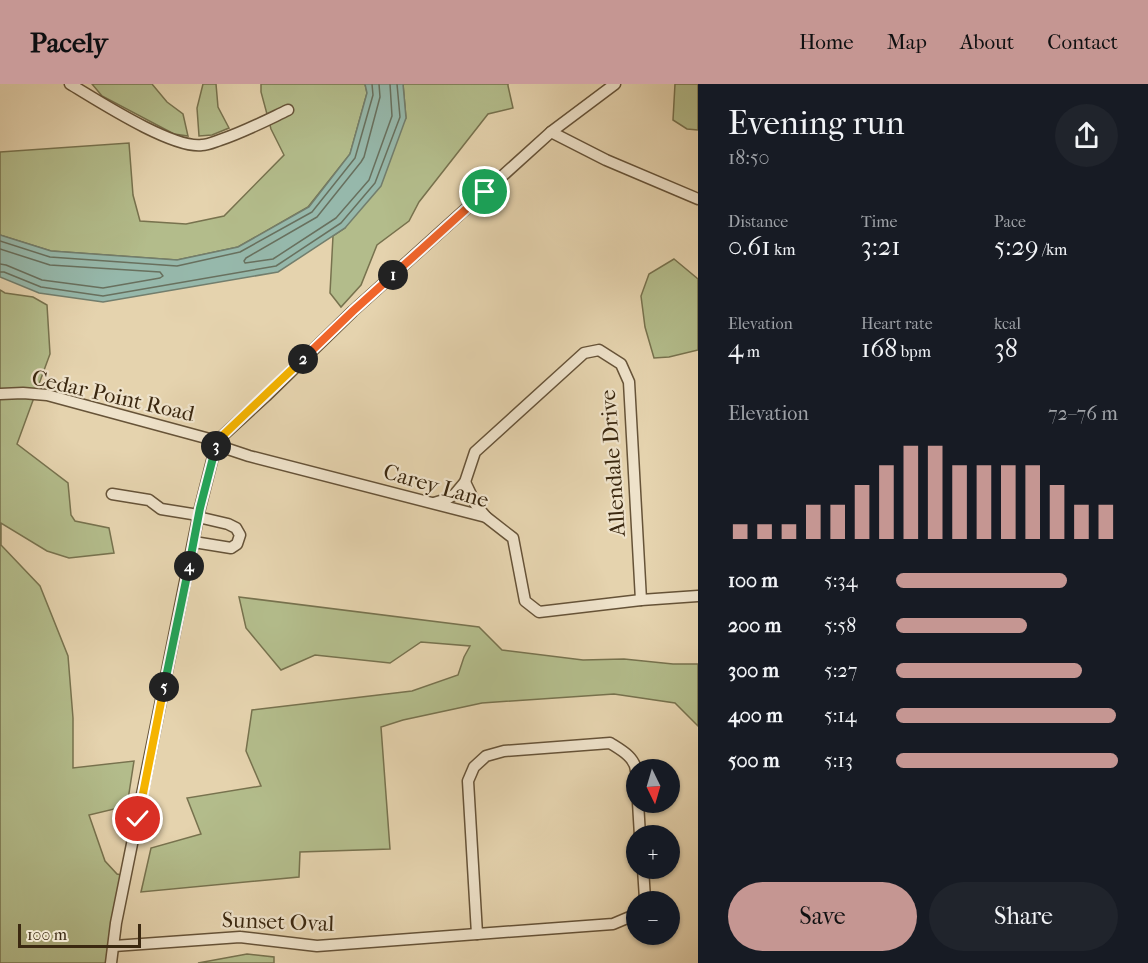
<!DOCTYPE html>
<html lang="en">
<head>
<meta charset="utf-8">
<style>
  :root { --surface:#171b24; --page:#20242c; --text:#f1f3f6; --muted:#9ea1a6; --accent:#c59692 }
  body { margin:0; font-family:"IM FELL French Canon",serif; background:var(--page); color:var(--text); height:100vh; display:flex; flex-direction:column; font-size:22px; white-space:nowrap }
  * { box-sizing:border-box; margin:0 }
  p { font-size:20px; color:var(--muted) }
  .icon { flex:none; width:33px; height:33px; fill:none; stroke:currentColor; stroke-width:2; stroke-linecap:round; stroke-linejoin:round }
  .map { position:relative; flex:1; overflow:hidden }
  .panel { display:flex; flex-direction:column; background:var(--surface); width:450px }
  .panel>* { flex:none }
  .needle { width:39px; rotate:175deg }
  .tools { position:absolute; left:626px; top:675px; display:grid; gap:12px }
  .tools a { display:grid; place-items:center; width:54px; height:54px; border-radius:50%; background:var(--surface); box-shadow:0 2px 4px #0004; font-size:30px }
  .scale { position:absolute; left:18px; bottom:15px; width:123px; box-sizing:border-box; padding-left:6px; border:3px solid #3b2810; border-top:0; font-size:16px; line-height:21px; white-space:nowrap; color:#3b2810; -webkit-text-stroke:4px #eee2ca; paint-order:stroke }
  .pin { position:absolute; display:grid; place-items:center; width:51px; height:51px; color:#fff; margin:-26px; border:3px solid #fff; border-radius:50%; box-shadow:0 2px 6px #0007 }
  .km { position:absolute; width:30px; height:30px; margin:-15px; border-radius:50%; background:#222; color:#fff; font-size:16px; line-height:30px; text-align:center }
  .round { display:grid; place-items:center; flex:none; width:63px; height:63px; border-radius:32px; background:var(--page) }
  .head { display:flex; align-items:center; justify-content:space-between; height:102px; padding:0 30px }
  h1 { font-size:33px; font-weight:600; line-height:45px }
  .metrics { display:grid; grid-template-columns:repeat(3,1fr); gap:9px; height:102px; padding:6px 30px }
  .metrics div { display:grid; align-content:center }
  .metrics b { font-size:26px; font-weight:600 }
  .metrics small { font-size:16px; font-weight:400 }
  .metrics p { font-size:16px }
  .chart { height:168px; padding:12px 30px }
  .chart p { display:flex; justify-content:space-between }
  .chart svg { width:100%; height:108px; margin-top:6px; stroke:var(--accent); stroke-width:6 }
  .button { display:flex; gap:12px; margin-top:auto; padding:12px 30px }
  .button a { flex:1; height:69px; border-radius:36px; background:var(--accent); color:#111; font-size:24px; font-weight:600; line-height:69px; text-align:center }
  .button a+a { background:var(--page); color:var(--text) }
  ul { padding:0 30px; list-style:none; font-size:20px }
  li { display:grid; grid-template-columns:96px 72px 1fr; align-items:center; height:45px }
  li i { height:15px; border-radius:8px; background:var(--accent) }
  header { display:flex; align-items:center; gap:36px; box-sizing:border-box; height:84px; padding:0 30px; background:var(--accent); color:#111 }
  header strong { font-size:28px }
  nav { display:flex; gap:33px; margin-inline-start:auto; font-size:21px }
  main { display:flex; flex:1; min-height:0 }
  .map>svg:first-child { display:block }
  .green { fill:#b3bc8b; stroke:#77724e; stroke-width:1.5 }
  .water { fill:#96b8ab; stroke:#727e6d; stroke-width:1.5 }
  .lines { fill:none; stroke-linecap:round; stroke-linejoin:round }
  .shore { stroke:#68705e; stroke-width:1.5 }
  .minor-casing { stroke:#665338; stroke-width:13 }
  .minor { stroke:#eee2ca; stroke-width:10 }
  .split-1-casing { stroke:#fff; stroke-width:12 }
  .split-2-casing { stroke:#fff; stroke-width:12 }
  .split-3-casing { stroke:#fff; stroke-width:12 }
  .split-4-casing { stroke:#fff; stroke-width:12 }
  .split-5-casing { stroke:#fff; stroke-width:12 }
  .split-6-casing { stroke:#fff; stroke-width:12 }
  .split-1 { stroke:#f0652b; stroke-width:8 }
  .split-2 { stroke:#f0652b; stroke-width:8 }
  .split-3 { stroke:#f5b400; stroke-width:8 }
  .split-4 { stroke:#22a559; stroke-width:8 }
  .split-5 { stroke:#22a559; stroke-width:8 }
  .split-6 { stroke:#f5b400; stroke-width:8 }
  .labels { text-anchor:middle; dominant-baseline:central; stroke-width:4.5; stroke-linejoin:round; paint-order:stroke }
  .street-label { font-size:22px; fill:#3b2810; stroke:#eee2ca }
</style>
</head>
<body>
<header>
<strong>Pacely</strong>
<nav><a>Home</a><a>Map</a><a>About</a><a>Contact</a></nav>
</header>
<main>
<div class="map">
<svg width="698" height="879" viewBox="0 0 698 879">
  <rect width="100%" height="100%" fill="#e5d3ae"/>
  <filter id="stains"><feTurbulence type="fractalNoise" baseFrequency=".00333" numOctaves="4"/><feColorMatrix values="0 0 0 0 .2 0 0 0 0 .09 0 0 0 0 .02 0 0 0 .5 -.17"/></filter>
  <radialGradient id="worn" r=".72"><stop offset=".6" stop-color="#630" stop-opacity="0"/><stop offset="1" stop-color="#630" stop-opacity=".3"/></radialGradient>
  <g class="green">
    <polygon points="92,0 152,0 167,18 183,30 188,52 174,50 102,12"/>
    <polygon points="203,0 216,0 218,23 229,44 212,51 199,52 197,24"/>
    <polygon points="261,0 365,0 367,9 350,70 308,123 238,163 177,176 51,167 0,151 0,68 129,59 133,111 140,137 186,140 224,132 284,71 271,45 261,8"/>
    <polygon points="403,0 508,0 508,2 513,24 488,30 419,118 409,137 377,161 361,201 341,223 330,209 333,152 345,144 406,34"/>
    <polygon points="675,0 698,0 698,46 687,45 673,36"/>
    <polygon points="674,175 698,195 698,266 669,273 654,274 645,243 641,212 649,190"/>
    <polygon points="0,206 5,209 33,213 47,221 50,270 17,360 68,399 71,431 75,437 109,444 114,469 69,474 47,467 1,439 1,461 40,502 68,572 73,634 73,684 134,677 127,722 89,731 105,777 117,790 126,792 109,879 0,879"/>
    <polygon points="239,513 479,543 502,566 583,576 624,575 673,580 698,580 698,642 675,619 614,610 482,619 403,636 381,643 390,765 300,768 299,793 141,808 151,764 201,750 187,714 261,702 246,667 252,626 412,607 458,591 464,573 470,562 421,558 390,579 315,571 281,586 246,544"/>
    <polygon points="247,870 274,873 274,879 198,879"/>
  </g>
  <polygon class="water" points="365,0 403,0 406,34 381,102 345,144 278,188 103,218 39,209 0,193 0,151 51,167 177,176 238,163 309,123 350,70 367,9"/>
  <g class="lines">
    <g class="shore">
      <polyline points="379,0 380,13 364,73 361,78 317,133 246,174 244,177 245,179 273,175 336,134 369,96 392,32 390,0"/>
      <polyline points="0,157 50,173 177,182 240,168 312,128 355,74 373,11 372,0"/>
      <polyline points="0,165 50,181 160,188 163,192 160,194 103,204 42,196 6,181 0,180"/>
      <polyline points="0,188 4,188 41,203 103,212 276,182 341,139 375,99 400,33 397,0"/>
    </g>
    <defs>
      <g id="minor">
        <path d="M70,0C97,16 172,65 202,61C208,61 214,58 220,56C244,48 265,37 288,26"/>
        <polyline points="551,48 606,76 698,115"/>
        <polyline points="0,310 23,309 47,311 217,357 228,365 249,372 486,433 513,454 525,517 539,528 641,516 698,512"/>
        <polyline points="465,398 476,421 486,433"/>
        <polyline points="112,410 149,416 161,425 192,430 198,433 228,440 236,444 240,451 237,460 231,464 194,458"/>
        <polyline points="434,419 447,415 455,410 465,398 475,368 584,269 599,266 621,280 629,298 641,516"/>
        <path d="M636,687C635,673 621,666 610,659L504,667L486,672L474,683L468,697L477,850L613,840L632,832L636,827"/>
        <polyline points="638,718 640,752"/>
        <polyline points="643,818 645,815 643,784"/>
        <polyline points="114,862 240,853 317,862 477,850"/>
        <polyline points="111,879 116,839 200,424 217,357 266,312 353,227 551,48 615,0"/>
      </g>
    </defs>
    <use href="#minor" class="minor-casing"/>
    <use href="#minor" class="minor"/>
  </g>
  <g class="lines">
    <defs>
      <polyline id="split-1" points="393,191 485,108"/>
      <polyline id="split-2" points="303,275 353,227 393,191"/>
      <polyline id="split-3" points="216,362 217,357 303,275"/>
      <polyline id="split-4" points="189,482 200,424 216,362"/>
      <polyline id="split-5" points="164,603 189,482"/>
      <polyline id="split-6" points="138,735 164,603"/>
    </defs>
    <use href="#split-1" class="split-1-casing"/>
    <use href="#split-2" class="split-2-casing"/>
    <use href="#split-3" class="split-3-casing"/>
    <use href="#split-4" class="split-4-casing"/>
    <use href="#split-5" class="split-5-casing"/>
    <use href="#split-6" class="split-6-casing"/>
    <use href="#split-1" class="split-1"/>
    <use href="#split-2" class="split-2"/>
    <use href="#split-3" class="split-3"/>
    <use href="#split-4" class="split-4"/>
    <use href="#split-5" class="split-5"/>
    <use href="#split-6" class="split-6"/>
  </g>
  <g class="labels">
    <g class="street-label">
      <text transform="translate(113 312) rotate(13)">Cedar Point Road</text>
      <text transform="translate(613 379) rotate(-94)">Allendale Drive</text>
      <text transform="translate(436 402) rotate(16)">Carey Lane</text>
      <text transform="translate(278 838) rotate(2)">Sunset Oval</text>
    </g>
  </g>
  <rect width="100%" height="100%" filter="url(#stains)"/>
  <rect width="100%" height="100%" fill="url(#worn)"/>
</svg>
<div class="tools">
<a><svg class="needle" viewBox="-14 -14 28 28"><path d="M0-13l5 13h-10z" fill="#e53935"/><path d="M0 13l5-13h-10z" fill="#9ea1a6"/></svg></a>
<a>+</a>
<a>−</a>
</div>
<div class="scale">100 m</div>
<div class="pin" style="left:485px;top:108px;background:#1e9e55"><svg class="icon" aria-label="arrive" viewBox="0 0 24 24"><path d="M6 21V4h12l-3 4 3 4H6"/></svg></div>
<div class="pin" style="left:138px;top:735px;background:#d93025"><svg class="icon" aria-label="check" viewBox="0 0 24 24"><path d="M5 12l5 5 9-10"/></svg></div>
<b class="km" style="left:393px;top:191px">1</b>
<b class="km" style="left:303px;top:275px">2</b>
<b class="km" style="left:216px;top:362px">3</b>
<b class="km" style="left:189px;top:482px">4</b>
<b class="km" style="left:164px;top:603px">5</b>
</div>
<section class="panel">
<div class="head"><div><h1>Evening run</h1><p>18:50</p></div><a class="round"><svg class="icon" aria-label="share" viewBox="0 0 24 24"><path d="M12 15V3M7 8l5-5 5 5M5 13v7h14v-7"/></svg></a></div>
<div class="metrics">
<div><p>Distance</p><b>0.61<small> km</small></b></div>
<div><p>Time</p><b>3:21</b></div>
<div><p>Pace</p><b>5:29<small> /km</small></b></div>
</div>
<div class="metrics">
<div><p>Elevation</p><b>4<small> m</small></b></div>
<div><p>Heart rate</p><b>168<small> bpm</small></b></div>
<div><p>kcal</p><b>38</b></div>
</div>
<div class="chart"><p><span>Elevation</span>72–76 m</p>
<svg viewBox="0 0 160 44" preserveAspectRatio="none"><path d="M5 44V38M15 44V38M25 44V38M35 44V30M45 44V30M55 44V22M65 44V14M75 44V6M85 44V6M95 44V14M105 44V14M115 44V14M125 44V14M135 44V22M145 44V30M155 44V30"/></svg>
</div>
<ul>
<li><b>100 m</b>5:34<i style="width:77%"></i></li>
<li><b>200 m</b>5:58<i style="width:59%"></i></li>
<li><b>300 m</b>5:27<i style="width:84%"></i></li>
<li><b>400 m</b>5:14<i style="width:99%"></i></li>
<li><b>500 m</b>5:13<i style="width:100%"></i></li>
</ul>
<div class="button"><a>Save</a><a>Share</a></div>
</section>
</main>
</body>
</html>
